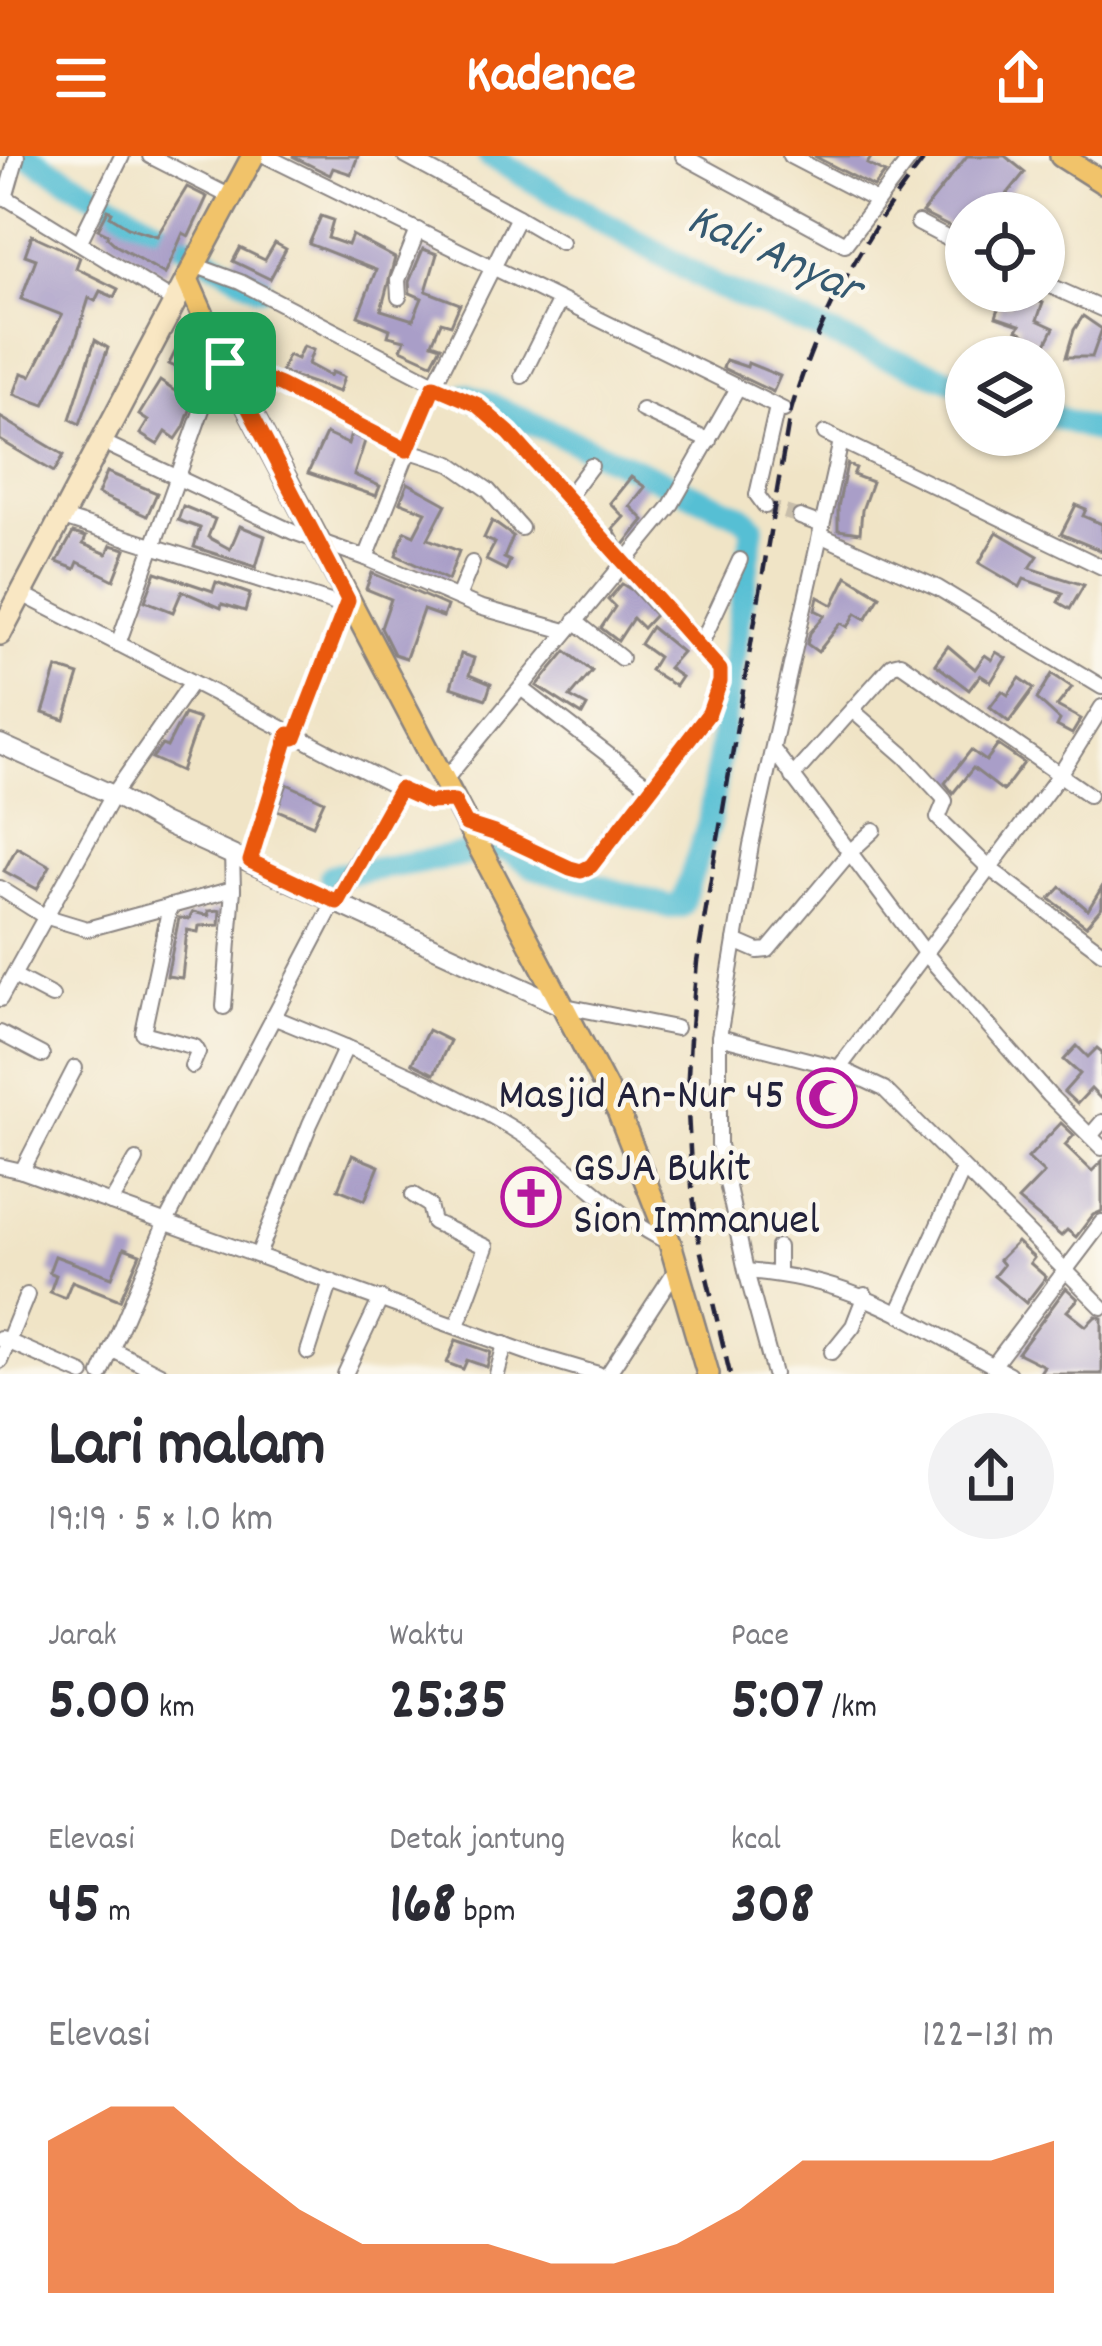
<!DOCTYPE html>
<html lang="id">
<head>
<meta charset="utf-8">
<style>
  :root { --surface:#fff; --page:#f2f2f3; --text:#2b2b33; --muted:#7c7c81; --accent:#ea580c }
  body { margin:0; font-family:Dekko,sans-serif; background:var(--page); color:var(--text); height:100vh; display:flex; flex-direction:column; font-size:45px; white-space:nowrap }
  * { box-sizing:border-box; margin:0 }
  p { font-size:39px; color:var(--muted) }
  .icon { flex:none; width:66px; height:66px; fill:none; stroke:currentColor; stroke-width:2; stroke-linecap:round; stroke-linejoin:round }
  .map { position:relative; height:1218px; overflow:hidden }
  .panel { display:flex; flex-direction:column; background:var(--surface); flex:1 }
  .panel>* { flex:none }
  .fabs { position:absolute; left:945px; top:36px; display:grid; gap:24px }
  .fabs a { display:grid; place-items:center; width:120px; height:120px; border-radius:50%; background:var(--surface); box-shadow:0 3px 9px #0004; font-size:60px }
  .pin { position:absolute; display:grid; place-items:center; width:102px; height:102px; color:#fff; margin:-51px; border-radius:24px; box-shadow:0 6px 18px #0006 }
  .round { display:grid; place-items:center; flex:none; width:126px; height:126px; border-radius:63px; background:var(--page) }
  .head { display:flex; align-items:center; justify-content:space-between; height:204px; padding:0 48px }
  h1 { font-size:66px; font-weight:800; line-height:90px }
  .figures { display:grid; grid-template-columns:repeat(3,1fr); gap:18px; height:204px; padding:12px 48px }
  .figures div { display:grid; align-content:center }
  .figures b { font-size:60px; font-weight:800 }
  .figures small { font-size:33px; font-weight:400 }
  .figures p { font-size:33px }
  .chart { height:336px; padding:24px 48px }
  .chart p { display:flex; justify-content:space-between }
  .chart svg { width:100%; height:216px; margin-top:12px; fill:var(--accent); opacity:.7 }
  header { display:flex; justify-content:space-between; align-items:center; height:156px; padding:0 48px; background:var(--accent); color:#fff; font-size:54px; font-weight:800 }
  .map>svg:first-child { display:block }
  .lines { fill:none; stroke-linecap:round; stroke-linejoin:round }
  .river { stroke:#57bfd4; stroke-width:24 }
  .building { fill:#a99ec8 }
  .minor-tunnel { stroke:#c7bdaa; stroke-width:14; stroke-dasharray:14 7; stroke-linecap:butt }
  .minor-casing { stroke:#898380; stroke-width:18 }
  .tertiary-casing { stroke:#898380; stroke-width:22 }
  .secondary-casing { stroke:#898380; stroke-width:26 }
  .primary-casing { stroke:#898380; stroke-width:26 }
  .minor { stroke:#fff; stroke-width:14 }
  .tertiary { stroke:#fff; stroke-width:18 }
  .secondary { stroke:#f9e7c3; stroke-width:21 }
  .primary { stroke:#f1c36a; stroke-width:21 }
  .rail { stroke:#22223b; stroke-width:4.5; stroke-dasharray:18 9; stroke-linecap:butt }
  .route-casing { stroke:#fff; stroke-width:24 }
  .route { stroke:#ea580c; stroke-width:15 }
  .labels { text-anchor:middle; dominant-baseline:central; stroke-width:9; stroke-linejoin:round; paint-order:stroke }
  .poi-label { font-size:45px; fill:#22223b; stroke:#fbf7ec; text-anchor:end }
  .water-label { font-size:48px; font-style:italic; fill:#355971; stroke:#fbf7ec }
</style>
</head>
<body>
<header><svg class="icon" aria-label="menu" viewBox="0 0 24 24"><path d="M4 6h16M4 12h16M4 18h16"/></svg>Kadence<svg class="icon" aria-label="share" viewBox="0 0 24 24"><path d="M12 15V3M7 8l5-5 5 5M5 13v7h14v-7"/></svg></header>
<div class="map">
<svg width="1102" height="1218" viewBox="0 0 1102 1218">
  <rect width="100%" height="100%" fill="#fbf7ec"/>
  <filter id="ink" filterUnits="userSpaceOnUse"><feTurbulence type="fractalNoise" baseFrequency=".00833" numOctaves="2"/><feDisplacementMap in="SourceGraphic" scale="24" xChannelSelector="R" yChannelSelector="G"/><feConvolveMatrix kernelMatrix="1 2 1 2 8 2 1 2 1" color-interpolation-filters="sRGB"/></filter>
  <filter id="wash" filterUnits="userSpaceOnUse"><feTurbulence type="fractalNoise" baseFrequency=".004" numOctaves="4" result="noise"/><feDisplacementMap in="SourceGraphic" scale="48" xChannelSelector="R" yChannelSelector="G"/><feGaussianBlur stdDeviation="2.7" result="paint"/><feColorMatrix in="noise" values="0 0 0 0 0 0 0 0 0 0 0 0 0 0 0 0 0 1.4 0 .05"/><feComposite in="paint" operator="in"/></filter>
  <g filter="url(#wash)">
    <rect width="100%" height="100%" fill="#f0e4c6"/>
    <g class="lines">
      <g class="river">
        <polyline points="27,0 261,132"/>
        <polyline points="489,0 716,130 875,197 966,229"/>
        <polyline points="1044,257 1102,277"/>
        <polyline points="331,720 504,692 534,711 670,751 681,750 709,667 753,371 742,360 468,239"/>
      </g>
    </g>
    <g id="blocks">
      <g class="building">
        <polygon points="292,0 358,0 351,18 333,12 330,19"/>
        <polygon points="814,0 872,0 867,8 885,17 874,31"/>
        <polygon points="967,0 1005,0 1025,16 1004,42 1031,57 966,57 966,79 922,57"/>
        <polygon points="187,31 207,41 189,80 183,77 165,118 117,90 107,81 108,78 98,73 108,54 112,56 110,60 128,71 157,80"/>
        <polygon points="321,60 333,64 328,82 348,89 352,79 395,102 381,154 413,164 422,142 410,137 409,126 423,93 437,98 426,135 460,148 451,169 441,166 432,187 441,190 432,207 401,193 405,184 388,180 390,173 358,160 376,114 309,88"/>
        <polygon points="32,79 80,101 76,112 118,133 114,141 100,135 95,145 89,142 75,186 44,249 14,238 22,217 31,220 62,159 21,143 36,103 25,99"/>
        <polygon points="275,87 286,93 270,123 233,105 240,92 265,104"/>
        <polygon points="1014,135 1027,135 1024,140 1043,147 1037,164 1054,172 1045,190 1017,174 1020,169 996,161 1001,146 1009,149"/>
        <polygon points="1083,160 1102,173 1092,201 1066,201 1074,174"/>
        <polygon points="95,184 108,192 80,268 70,263"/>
        <polygon points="303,190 313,194 308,208 330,220 332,216 344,221 339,236 281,216 288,199 297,203"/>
        <polygon points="176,194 191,201 188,207 204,214 184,271 176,283 166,276 158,289 140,278 148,265 139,259 160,225 185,242 194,220 169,208"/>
        <polygon points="726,204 747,211 748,207 780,220 773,236 723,212"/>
        <polygon points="0,261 64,299 54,316 0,284"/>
        <polygon points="326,278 348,288 351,278 365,285 354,319 380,330 376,340 308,317"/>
        <polygon points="847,308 856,312 853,319 872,326 862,354 860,377 838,374 838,351"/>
        <polygon points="107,316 157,337 147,360 98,338"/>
        <polygon points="631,321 645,331 630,350 644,364 623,390 613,373 624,361 610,347"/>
        <polygon points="408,327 446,348 428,383 459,395 448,424 396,399 405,375 414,379 426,356 400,346"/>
        <polygon points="1076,349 1086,353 1083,360 1102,368 1102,395 1061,378"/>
        <polygon points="183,350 215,363 208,381 230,393 240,370 265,380 256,411 194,391 200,372 178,364"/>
        <polygon points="492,365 513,380 504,402 510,405 506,414 486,404 495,387 484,382"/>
        <polygon points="997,376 1038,400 1030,412 1084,429 1070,453 1058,446 1063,437 1024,423 1020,431 979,407"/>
        <polygon points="73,377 86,381 83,388 107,398 111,389 126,393 114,424 78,406 75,413 57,406"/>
        <polygon points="156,416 213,435 216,426 250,438 245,455 222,448 221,452 182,435 173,456 145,445"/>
        <polygon points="372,417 447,450 443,461 423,454 406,502 394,498 381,472 391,443 366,433"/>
        <polygon points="847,420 880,440 866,463 856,457 848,471 841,467 818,496 807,488 810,477 825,459 815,454 818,441 833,449"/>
        <polygon points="622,428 632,434 655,459 643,472 633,462 618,485 601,472 615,451 608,444"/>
        <polygon points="651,471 682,496 668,512 681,521 675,530 650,514 658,501 640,488"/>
        <polygon points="948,490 975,513 985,499 992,504 996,496 1006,502 991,526 980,519 969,534 935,508"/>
        <polygon points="566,495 592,515 570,541 587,550 582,559 537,530"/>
        <polygon points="461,498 474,502 469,519 491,528 486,543 451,531"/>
        <polygon points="57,512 79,519 65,564 43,557"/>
        <polygon points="1052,518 1072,531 1057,550 1081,563 1072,578 1057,570 1060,564 1037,543"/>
        <polygon points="1020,522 1034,532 1009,566 990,551 1002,535 1008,539"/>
        <polygon points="184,558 199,563 181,615 152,602 162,589 167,591"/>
        <polygon points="998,589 1024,607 1003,635 973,612 953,637 945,627 971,594 986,605"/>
        <polygon points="287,628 324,645 313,669 277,654"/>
        <polygon points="17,691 50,710 37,733 4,715"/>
        <polygon points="1061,731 1088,754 1102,731 1102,751 1086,770 1050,743"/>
        <polygon points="220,754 219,769 199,770 198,776 187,774 182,822 167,820 179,762 189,763 193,756 209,760 208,755"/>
        <polygon points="428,874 450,885 434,918 412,907"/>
        <polygon points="1077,890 1088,901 1097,892 1102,896 1102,944 1091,933 1077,948 1064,936 1080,918 1064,904"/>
        <polygon points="1061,967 1074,979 1065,989 1092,1015 1102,1005 1102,1055 1093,1059 1076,1081 1067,1074 1061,1080 1018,1044 1044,1017 1028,1002"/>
        <polygon points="352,999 379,1010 365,1044 338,1033"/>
        <polygon points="1017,1086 1034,1102 1030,1107 1046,1121 1026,1147 994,1120 1003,1109 999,1104"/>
        <polygon points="124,1092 140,1098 120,1144 72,1125 65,1142 50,1136 56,1119 49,1116 55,1100 112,1121"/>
        <polygon points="1066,1132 1078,1143 1067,1155 1086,1170 1096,1160 1102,1162 1102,1218 1039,1218 1044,1210 1018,1197"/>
        <polygon points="456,1184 491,1196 487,1211 467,1204 463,1213 447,1207"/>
      </g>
    </g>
  </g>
  <g filter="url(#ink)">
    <use href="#blocks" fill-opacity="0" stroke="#898380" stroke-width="3"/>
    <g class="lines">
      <polyline class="minor-tunnel" points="765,350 800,361"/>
      <defs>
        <g id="minor">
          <polyline points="150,0 229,40"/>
          <polyline points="266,0 784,254"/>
          <polyline points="405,0 518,61"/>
          <polyline points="683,0 845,88 912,0"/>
          <polyline points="790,0 877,45"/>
          <polyline points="0,38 175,146"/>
          <polyline points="5,42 17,0"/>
          <polyline points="918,67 966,92"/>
          <polyline points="80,85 122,0"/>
          <path d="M194,109L240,126L488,255L720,515V526L708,557L586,713C562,716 496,677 466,668"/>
          <polyline points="1044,127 1102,153"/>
          <polyline points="399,141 398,124 418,74"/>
          <polyline points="225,207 281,229 407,294 451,308 488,334 521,372"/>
          <polyline points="522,220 559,146"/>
          <polyline points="642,254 709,285"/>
          <polyline points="825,277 1102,411"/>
          <polyline points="102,286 293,376 366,402 479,451 566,475"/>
          <polyline points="567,342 591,310"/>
          <polyline points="765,350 757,339 777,251"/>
          <polyline points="60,361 346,451"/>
          <polyline points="800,361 822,369"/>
          <polyline points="820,379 938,432 1102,531"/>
          <polyline points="366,402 436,225 518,61 561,86"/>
          <polyline points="20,437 400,633 429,646 454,645"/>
          <polyline points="458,441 472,407"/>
          <polyline points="575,465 621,502"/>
          <polyline points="118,488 221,200"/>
          <polyline points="699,492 740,404"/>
          <polyline points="521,532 650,631"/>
          <polyline points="852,554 906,601 942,640 945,645 938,662 989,712 1102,796"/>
          <polyline points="295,582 348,444"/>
          <polyline points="774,595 926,798 1049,939 1102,992"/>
          <polyline points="792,621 892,509 900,507 1089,639"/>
          <polyline points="445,624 670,351 738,232"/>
          <polyline points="250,705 289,578"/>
          <polyline points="0,732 44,760 87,773 233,733 232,698"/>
          <polyline points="170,750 143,877 195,891 198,896 192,910"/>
          <polyline points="735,785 758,795 768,794 850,696 874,674"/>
          <polyline points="14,820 52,840"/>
          <polyline points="0,843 113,639 192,526"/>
          <polyline points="560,849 676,872"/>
          <polyline points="224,851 233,733"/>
          <path d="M273,861C356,895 446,930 523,979C575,1012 614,1061 670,1087"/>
          <polyline points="0,877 42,899"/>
          <polyline points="719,881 839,912 884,933 1102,1151"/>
          <polyline points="839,912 1061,617 1102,551"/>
          <polyline points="1090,980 1102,966"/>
          <polyline points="0,1010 22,1015 540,1201 598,1218"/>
          <polyline points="22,1015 75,912"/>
          <polyline points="413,1039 429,1049 433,1066 486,1091 457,1170"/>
          <polyline points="111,1047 136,1004"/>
          <polyline points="258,1099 310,968 346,891"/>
          <path d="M746,1115C861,1124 912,1167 1009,1218"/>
          <polyline points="778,1117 778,1091"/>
          <polyline points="899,1155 963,1014"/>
          <polyline points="0,1182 83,1218"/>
          <polyline points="111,1193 160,1218"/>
          <polyline points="308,1196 331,1125"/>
          <polyline points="832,1196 853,1170 865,1139"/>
          <polyline points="0,1205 27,1139"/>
          <polyline points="993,1210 1102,1066"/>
          <polyline points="101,1218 165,1068 350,716 400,633"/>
          <polyline points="345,1218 381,1142"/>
          <polyline points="497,1218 505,1188"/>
          <polyline points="608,1218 677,1112"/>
          <polyline points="774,1218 746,1115 719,989 719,881 751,689 841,285"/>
        </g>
        <polyline id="tertiary" points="0,588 113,639 162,667 560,849"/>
        <polyline id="secondary" points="0,478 187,123"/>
        <g id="primary">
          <polyline points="253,0 187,123 221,200 618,955 670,1087 708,1218"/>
          <polyline points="1061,0 1102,26"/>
        </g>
      </defs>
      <use href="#minor" class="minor-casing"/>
      <use href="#tertiary" class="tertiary-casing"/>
      <use href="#secondary" class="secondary-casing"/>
      <use href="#primary" class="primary-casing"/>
      <use href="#minor" class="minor"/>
      <use href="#tertiary" class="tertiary"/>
      <use href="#secondary" class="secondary"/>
      <use href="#primary" class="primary"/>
      <path class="rail" d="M730,1218L700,1092L692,1031L687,937L690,883L697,806L790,258C817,163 865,77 927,0"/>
    </g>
  </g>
  <g class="lines" filter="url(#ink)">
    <defs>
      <polygon id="route" points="225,207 280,229 407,294 434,230 476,248 509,277 720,514 720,526 709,557 591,710 581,715 570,712 497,678 466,668 454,645 429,646 400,633 337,746 250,705 289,578 295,582 348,444"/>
    </defs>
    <use href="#route" class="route-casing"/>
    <use href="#route" class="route"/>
  </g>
  <defs>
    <symbol id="mosque-ring" viewBox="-11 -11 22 22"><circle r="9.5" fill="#fbf7ec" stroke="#b5179e" stroke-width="1.5"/><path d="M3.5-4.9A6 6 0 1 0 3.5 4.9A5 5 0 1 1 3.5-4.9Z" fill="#b5179e"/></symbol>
    <symbol id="church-ring" viewBox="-11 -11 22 22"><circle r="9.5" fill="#fbf7ec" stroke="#b5179e" stroke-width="1.5"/><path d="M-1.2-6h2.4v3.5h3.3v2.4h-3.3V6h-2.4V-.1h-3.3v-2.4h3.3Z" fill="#b5179e"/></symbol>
  </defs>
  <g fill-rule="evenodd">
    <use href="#mosque-ring" x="794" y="909" width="66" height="66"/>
    <use href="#church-ring" x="498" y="1008" width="66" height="66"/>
  </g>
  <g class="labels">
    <g class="poi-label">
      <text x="785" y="942">Masjid An-Nur 45</text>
      <text x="573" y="1015" text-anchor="start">GSJA Bukit<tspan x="573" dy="52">Sion Immanuel</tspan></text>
    </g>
    <g class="water-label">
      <text transform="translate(773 101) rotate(24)">Kali Anyar</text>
    </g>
  </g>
</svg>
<div class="fabs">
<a><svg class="icon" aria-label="locate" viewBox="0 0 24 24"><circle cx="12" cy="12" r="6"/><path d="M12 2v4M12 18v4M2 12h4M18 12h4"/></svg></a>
<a><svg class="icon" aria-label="layers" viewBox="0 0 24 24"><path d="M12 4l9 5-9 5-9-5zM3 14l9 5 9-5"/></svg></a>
</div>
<div class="pin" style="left:225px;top:207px;background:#1e9e55"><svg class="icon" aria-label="arrive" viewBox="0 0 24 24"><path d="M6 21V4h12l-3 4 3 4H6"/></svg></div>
</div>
<section class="panel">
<div class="head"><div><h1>Lari malam</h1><p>19:19 · 5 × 1.0 km</p></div><a class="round"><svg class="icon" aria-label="share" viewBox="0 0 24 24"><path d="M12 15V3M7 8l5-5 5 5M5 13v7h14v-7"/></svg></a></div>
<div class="figures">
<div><p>Jarak</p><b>5.00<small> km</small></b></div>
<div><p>Waktu</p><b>25:35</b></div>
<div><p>Pace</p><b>5:07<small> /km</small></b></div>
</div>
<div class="figures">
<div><p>Elevasi</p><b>45<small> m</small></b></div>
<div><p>Detak jantung</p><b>168<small> bpm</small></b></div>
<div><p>kcal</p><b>308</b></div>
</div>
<div class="chart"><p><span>Elevasi</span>122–131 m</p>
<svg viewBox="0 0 160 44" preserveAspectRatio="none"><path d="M0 44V13L10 6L20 6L30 17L40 27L50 34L60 34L70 34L80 38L90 38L100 34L110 27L120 17L130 17L140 17L150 17L160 13V44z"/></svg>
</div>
</section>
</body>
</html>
